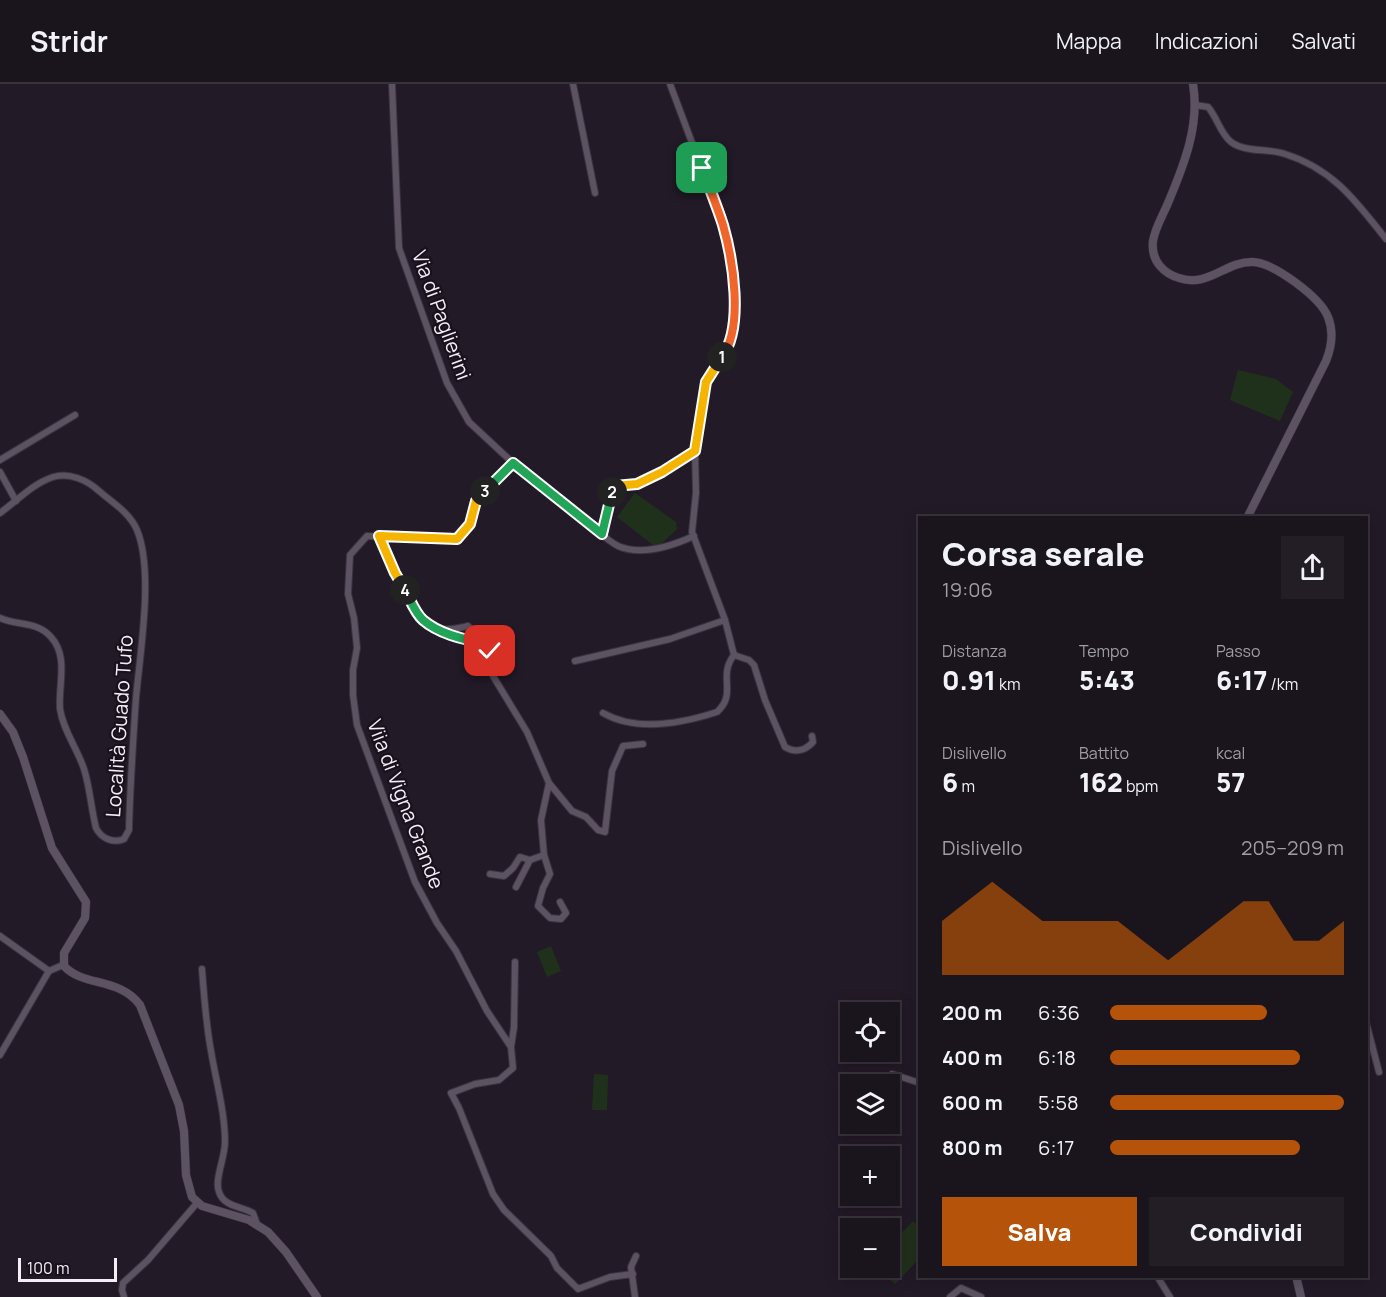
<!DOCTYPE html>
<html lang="it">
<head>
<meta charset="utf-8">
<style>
  :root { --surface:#1a141d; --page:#231d26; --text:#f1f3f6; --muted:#9f9ea4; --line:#38333b; --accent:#b45309 }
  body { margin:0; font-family:Manrope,sans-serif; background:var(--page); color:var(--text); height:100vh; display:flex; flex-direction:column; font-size:22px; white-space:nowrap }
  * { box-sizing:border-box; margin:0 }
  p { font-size:20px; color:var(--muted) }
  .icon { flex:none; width:33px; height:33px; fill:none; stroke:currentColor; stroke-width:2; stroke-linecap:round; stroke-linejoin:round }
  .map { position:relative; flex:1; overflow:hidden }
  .drawer { position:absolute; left:918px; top:432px; width:450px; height:762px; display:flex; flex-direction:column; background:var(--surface); border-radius:0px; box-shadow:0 3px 15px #0003,0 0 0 2px var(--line) }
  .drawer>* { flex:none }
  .fabs { position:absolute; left:840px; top:918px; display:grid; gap:12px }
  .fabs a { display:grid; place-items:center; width:60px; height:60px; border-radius:0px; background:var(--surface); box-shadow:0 3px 15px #0003,0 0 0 2px var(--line); font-size:30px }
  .scale { position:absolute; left:18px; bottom:15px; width:99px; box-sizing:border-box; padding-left:6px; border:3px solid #f4eef7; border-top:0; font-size:16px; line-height:21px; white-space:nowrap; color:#f4eef7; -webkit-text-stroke:4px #19111d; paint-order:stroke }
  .pin { position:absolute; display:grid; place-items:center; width:51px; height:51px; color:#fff; margin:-26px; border-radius:12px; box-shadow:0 3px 9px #0006 }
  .km { position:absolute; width:30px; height:30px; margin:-15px; border-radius:50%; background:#222; color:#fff; font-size:16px; line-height:30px; text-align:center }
  .round { display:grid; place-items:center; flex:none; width:63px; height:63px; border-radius:0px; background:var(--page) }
  .summary { display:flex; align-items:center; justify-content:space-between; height:102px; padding:0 24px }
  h1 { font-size:33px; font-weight:800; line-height:45px }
  .figures { display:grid; grid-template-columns:repeat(3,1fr); gap:9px; height:102px; padding:6px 24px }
  .figures div { display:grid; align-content:center }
  .figures b { font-size:26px; font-weight:800 }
  .figures small { font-size:16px; font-weight:400 }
  .figures p { font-size:16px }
  .chart { height:168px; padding:12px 24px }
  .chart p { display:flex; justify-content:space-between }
  .chart svg { width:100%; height:108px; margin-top:6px; fill:var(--accent); opacity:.7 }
  .cta { display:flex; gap:12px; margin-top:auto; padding:12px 24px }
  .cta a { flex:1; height:69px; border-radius:0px; background:var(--accent); color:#fff; font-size:24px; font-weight:800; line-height:69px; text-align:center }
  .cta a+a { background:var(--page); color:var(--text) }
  ul { padding:0 24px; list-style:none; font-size:20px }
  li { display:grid; grid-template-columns:96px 72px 1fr; align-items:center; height:45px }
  li i { height:15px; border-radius:8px; background:var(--accent) }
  header { display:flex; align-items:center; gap:36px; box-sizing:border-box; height:84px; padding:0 30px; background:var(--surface); border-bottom:2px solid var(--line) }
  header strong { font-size:28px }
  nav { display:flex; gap:33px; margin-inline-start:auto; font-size:21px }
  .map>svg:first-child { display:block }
  .green { fill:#20311b }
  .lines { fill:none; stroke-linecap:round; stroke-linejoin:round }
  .minor-casing { stroke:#3a343e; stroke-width:8 }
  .tertiary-casing { stroke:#3a343e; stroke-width:9 }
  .minor { stroke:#5c5262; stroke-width:6 }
  .tertiary { stroke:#5c5262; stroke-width:8 }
  .split-1-casing { stroke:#fff; stroke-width:12 }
  .split-2-casing { stroke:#fff; stroke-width:12 }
  .split-3-casing { stroke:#fff; stroke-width:12 }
  .split-4-casing { stroke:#fff; stroke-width:12 }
  .split-5-casing { stroke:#fff; stroke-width:12 }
  .split-1 { stroke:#f0652b; stroke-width:8 }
  .split-2 { stroke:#f5b400; stroke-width:8 }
  .split-3 { stroke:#22a559; stroke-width:8 }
  .split-4 { stroke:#f5b400; stroke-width:8 }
  .split-5 { stroke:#22a559; stroke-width:8 }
  .labels { text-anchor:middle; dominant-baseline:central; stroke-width:4.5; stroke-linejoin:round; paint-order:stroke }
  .street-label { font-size:20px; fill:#f4eef7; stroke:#19111d }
</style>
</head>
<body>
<header>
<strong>Stridr</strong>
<nav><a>Mappa</a><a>Indicazioni</a><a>Salvati</a></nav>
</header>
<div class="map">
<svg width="1386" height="1213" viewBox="0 0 1386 1213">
  <rect width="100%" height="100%" fill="#221a27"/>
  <g class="green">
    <polygon points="1238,286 1276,295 1293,308 1280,337 1230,316"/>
    <polygon points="635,409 676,438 677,445 660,461 653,461 617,433"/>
    <polygon points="551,862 561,887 547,893 537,868"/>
    <polygon points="594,990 608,991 607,1026 592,1026"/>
    <polygon points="913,1137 919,1143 919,1175 895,1200 878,1184 890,1184 890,1161"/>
  </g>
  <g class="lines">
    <defs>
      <g id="minor">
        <polyline points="392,0 399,164 447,299 469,338 513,379"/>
        <polyline points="573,0 595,109"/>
        <polyline points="670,0 722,139 728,162 735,223 734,245 728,265 706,298 695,367 696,409 692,448 725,536 734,571"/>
        <path d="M1195,21L1208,23C1217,33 1220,49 1231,58C1246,69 1268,64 1285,70C1333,85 1356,117 1386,155"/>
        <polyline points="0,376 75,331"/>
        <polyline points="0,388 16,417"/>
        <path d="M0,429C17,417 32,400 53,393C69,388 87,396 99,407C112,418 130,429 137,446C154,487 140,569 136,614C133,658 130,702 129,746L124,755C113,760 101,754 96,744C91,724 90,704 84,685C77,664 63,646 60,625C58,601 69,573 51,553C37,537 18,542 0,534"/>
        <polyline points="602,450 606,425 615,401 637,400 662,388 695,367"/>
        <path d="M379,452C389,476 411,533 436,543C445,548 459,544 468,542L490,567"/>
        <polyline points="438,545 465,557 482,558 493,592 527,648 549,699 541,736 544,771 550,790 543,804 538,822 550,834 561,835 566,829 560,818"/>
        <polyline points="575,577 670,555 725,536"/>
        <path d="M603,629C636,648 683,639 717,628C738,609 717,593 734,571L749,576L754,581L765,616L785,663C795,669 805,667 813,658L812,652"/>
        <polyline points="549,699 572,727 586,733 598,746 605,748 612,687 623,662 643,660"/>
        <polyline points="490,790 504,792 513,784 520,773 530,776"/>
        <polyline points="516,803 530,776 544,771"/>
        <polyline points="0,852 49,887"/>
        <path d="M202,885C204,913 206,940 211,967C216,997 225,1028 225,1058C225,1074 214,1096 219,1108C224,1123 241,1122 253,1129L257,1140"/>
        <polyline points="1366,938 1379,988"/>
        <polyline points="511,963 514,943 515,878"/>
        <polyline points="0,971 49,887 63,881"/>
        <polyline points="892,990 920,999"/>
        <path d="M633,1190L610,1193L578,1205L557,1184L551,1172L504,1126L493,1110L459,1024L451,1009L475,1000L499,996L513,984L511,963L487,927L456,867L437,839L415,798L357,641L353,611V586L357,564L354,534L348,510L350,471L367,452L457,455L470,440L476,417L513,379C542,399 567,424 595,445C602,451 610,458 618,462C641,472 672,462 694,452"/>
        <polyline points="1157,1192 1170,1213"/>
        <polyline points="124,1213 122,1206 123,1199 148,1176 197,1119"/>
        <polyline points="635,1213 631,1183 636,1172"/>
        <polyline points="950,1213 961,1204 981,1213"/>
      </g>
      <g id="tertiary">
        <path d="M1193,0C1200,41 1184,81 1168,119C1163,131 1155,144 1153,157C1152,166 1154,175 1160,182C1165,188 1172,192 1179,194C1208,204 1226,177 1253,178C1274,179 1320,213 1328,233C1334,248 1332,262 1326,277L1247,434"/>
        <path d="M0,630L13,648L23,673L52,764L86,818L85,834L64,869V882C83,903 119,893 140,921L179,1021L184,1047L186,1091L192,1113L202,1122L249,1136L268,1148L286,1168L317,1213"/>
        <polyline points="1296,1192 1301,1213"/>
      </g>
    </defs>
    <use href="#minor" class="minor-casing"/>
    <use href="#tertiary" class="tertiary-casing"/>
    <use href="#minor" class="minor"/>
    <use href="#tertiary" class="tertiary"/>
  </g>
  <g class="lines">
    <defs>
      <path id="split-1" d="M702,84C709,103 717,122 723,141C733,176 744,243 722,273"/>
      <polyline id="split-2" points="612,408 615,402 637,400 662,388 695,367 706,298 722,273"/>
      <polyline id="split-3" points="485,407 513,379 602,450 612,408"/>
      <polyline id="split-4" points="405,506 395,489 379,452 457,455 470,440 476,417 485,407"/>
      <path id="split-5" d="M405,506C410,515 415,529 423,536C438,549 463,556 482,558L490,567"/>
    </defs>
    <use href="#split-1" class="split-1-casing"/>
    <use href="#split-2" class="split-2-casing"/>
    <use href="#split-3" class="split-3-casing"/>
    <use href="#split-4" class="split-4-casing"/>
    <use href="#split-5" class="split-5-casing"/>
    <use href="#split-1" class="split-1"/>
    <use href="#split-2" class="split-2"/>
    <use href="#split-3" class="split-3"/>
    <use href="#split-4" class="split-4"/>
    <use href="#split-5" class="split-5"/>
  </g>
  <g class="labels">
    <g class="street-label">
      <text transform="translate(442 231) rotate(70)">Via di Paglierini</text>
      <text transform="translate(119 642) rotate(-86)">Località Guado Tufo</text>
      <text transform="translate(406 720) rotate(69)">Viia di Vigna Grande</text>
    </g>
  </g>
</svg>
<div class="fabs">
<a><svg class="icon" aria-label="locate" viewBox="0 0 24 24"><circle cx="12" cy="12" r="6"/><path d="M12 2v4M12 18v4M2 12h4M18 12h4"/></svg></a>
<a><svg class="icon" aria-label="layers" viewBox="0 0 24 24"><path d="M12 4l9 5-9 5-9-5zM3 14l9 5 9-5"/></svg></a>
<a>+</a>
<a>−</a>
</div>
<div class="scale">100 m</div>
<div class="pin" style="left:702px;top:84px;background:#1e9e55"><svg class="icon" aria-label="arrive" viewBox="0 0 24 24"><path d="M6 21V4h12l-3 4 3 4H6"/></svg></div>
<div class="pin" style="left:490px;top:567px;background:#d93025"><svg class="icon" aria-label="check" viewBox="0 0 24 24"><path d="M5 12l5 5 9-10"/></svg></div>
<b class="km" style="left:722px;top:273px">1</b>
<b class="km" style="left:612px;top:408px">2</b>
<b class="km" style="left:485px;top:407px">3</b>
<b class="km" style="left:405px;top:506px">4</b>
<section class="drawer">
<div class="summary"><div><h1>Corsa serale</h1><p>19:06</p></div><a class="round"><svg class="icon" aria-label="share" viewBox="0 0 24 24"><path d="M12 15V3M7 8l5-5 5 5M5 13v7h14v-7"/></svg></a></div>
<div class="figures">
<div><p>Distanza</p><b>0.91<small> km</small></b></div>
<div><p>Tempo</p><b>5:43</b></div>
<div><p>Passo</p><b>6:17<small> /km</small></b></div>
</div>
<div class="figures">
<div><p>Dislivello</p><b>6<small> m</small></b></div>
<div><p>Battito</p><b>162<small> bpm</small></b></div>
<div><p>kcal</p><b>57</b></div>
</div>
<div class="chart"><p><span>Dislivello</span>205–209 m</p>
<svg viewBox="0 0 160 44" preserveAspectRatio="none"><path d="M0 44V22L10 14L20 6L30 14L40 22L50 22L60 22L70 22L80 30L90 38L100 30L110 22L120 14L130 14L140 30L150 30L160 22V44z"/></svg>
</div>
<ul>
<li><b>200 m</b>6:36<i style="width:67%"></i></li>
<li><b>400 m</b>6:18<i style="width:81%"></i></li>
<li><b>600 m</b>5:58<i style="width:100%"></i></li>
<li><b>800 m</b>6:17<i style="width:81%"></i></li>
</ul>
<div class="cta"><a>Salva</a><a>Condividi</a></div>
</section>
</div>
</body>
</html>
